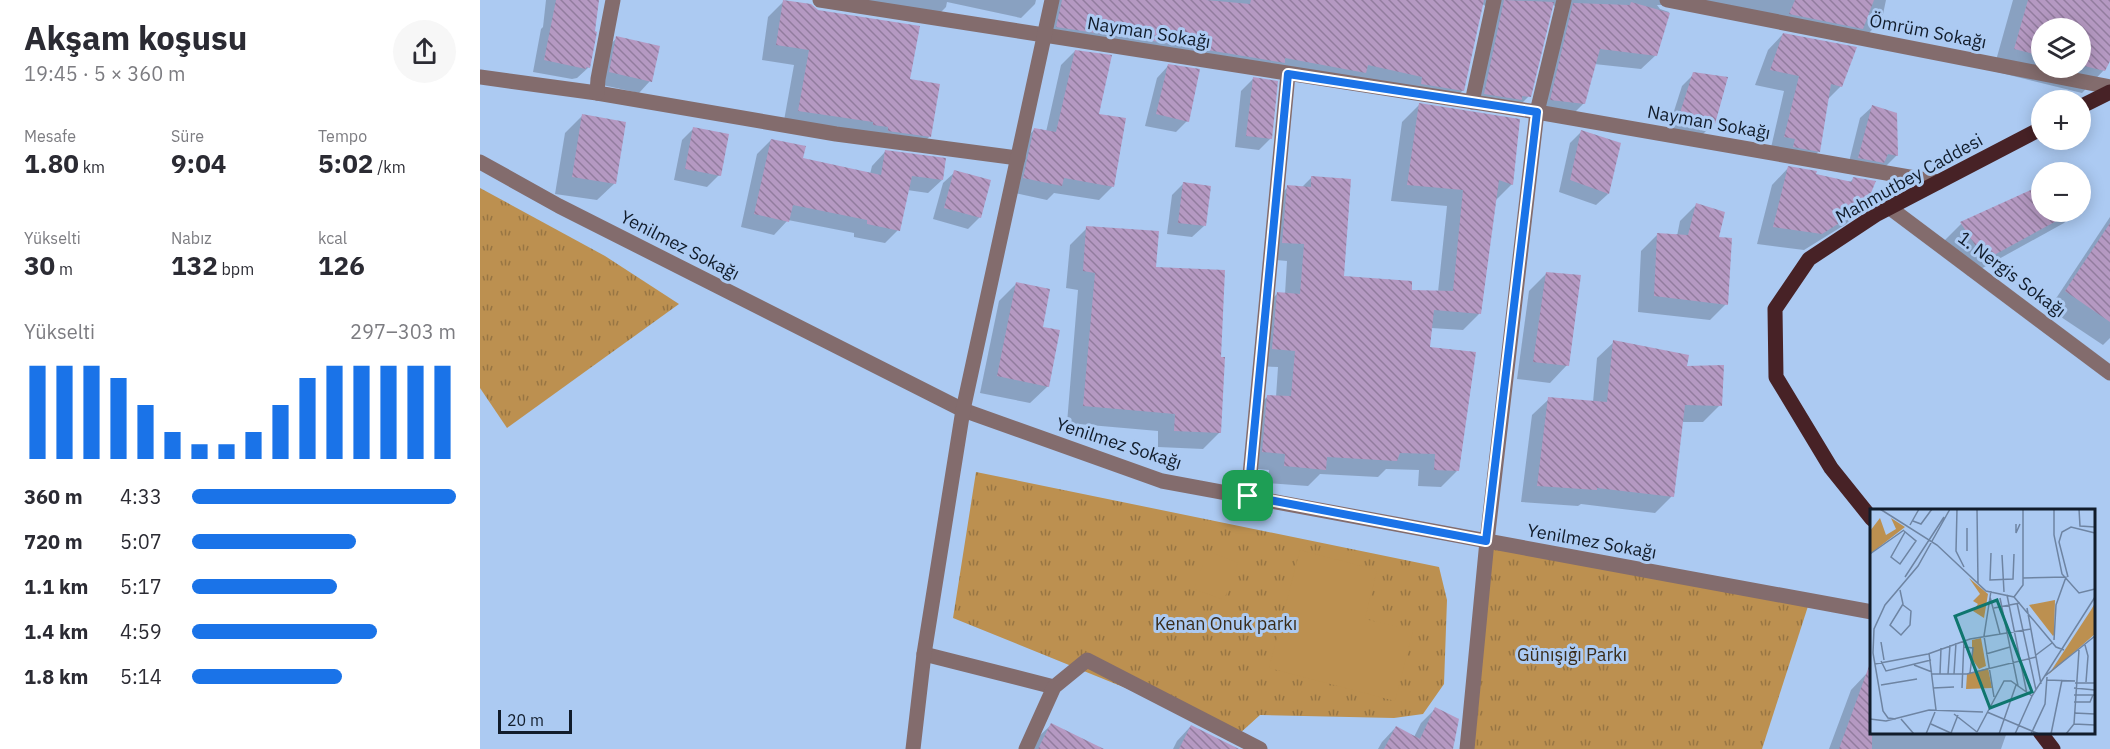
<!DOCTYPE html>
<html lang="tr">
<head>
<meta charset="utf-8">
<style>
  :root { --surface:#fff; --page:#f7f7f7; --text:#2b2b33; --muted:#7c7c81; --accent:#1a73e8 }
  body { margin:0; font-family:"IBM Plex Sans",sans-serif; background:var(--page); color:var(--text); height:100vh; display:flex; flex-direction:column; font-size:22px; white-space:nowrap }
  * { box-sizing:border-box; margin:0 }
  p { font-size:20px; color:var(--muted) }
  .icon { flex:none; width:33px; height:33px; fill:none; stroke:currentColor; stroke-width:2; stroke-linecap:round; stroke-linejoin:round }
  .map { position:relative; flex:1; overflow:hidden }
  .details { display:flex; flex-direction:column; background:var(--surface); width:480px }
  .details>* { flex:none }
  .tools { position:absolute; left:1551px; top:18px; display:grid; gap:12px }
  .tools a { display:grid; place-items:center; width:60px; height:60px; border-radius:50%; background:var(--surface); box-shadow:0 3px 15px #0003; font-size:30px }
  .scale { position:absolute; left:18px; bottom:15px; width:74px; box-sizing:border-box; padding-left:6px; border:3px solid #111c2b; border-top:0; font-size:16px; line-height:21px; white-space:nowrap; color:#111c2b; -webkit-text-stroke:4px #accaf2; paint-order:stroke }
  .pin { position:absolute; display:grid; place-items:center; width:51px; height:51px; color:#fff; margin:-26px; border-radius:12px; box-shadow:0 3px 9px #0006 }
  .round { display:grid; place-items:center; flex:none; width:63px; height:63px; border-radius:32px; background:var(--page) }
  .headline { display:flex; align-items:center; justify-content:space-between; height:102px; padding:0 24px }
  h1 { font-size:33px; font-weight:700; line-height:45px }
  .figures { display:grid; grid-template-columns:repeat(3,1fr); gap:9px; height:102px; padding:6px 24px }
  .figures div { display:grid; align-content:center }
  .figures b { font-size:26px; font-weight:700 }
  .figures small { font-size:16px; font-weight:400 }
  .figures p { font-size:16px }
  .chart { height:168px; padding:12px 24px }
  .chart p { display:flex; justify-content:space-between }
  .chart svg { width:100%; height:108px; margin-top:6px; stroke:var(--accent); stroke-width:6 }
  ul { padding:0 24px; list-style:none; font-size:20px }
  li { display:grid; grid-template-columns:96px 72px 1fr; align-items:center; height:45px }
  li i { height:15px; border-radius:8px; background:var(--accent) }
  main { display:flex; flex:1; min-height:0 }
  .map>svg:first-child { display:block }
  .grass { fill:url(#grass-tufts) }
  .garden { fill:#bc9050 }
  .shadow { fill:#0003; fill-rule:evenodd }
  .building { fill:url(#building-back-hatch) }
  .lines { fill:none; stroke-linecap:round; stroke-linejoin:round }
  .minor { stroke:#836c6d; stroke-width:15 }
  .major { stroke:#472226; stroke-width:15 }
  .route-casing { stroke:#fff; stroke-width:12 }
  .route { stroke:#1a73e8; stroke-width:8 }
  .labels { text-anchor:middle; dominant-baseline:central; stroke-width:6; stroke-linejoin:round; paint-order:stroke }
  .street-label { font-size:18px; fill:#111c2b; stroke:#accaf2 }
  .park-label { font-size:18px; fill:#382b19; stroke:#accaf2 }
  .inset-road { fill:none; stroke:#6e84a2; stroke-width:1.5 }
  .view { fill:#0f766e; fill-opacity:0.15; stroke:#0f766e; stroke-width:3 }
  .inset-edge { fill:none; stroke:#111c2b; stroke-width:3 }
</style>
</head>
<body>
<main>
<section class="details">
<div class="headline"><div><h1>Akşam koşusu</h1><p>19:45 · 5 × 360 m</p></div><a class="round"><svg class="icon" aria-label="share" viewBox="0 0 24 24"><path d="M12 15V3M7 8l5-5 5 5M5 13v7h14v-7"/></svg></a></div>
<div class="figures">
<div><p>Mesafe</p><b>1.80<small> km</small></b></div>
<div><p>Süre</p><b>9:04</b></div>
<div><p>Tempo</p><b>5:02<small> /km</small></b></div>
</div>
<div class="figures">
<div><p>Yükselti</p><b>30<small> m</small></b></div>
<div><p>Nabız</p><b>132<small> bpm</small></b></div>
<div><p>kcal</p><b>126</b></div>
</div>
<div class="chart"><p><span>Yükselti</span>297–303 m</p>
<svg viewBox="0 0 160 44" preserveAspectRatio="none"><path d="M5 44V6M15 44V6M25 44V6M35 44V11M45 44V22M55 44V33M65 44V38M75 44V38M85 44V33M95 44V22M105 44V11M115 44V6M125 44V6M135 44V6M145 44V6M155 44V6"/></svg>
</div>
<ul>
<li><b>360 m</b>4:33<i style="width:100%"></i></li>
<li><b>720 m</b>5:07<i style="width:62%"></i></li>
<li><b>1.1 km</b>5:17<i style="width:55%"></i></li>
<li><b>1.4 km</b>4:59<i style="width:70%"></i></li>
<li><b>1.8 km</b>5:14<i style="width:57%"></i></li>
</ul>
</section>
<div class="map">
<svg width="1630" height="749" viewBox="0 0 1630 749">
  <defs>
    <pattern id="grass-tufts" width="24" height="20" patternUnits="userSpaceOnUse" patternTransform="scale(1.5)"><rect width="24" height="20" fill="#bc9050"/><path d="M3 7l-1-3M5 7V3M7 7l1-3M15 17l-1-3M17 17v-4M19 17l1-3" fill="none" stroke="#977543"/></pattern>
    <pattern id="building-back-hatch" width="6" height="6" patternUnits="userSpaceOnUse" patternTransform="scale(1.5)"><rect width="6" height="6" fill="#b599c2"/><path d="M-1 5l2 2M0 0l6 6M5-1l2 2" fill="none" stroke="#927c9e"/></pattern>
  </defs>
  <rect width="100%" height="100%" fill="#accaf2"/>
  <g class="grass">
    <polygon points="0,188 125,256 199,304 27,428 0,388"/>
    <polygon points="496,472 959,567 967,600 964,684 943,714 914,718 780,715 759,734 473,618"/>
    <polygon points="1007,541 1330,600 1282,749 987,749"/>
  </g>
  <g class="garden">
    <polygon points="820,550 897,570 885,619 933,631 915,701 789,668"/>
    <polygon points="728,551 758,563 744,600 714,589"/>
  </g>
  <g class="shadow">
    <polygon points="66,0 117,0 109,67 97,78 92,79 53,72 61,29 63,27"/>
    <polygon points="343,0 556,0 555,4 541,18 467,2 466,7 452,21"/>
    <polygon points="575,0 1186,0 1181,5 1177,5 1180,9 1189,12 1176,55 1161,69 1114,64 1103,104 1089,118 1057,113 1077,7 1071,4 1049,96 1035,110 991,108 1007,7 1002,4 983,90 969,104 563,41"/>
    <path d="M1194,0H1406L1402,19L1388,34ZM1381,14L1394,16V20L1380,17Z"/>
    <path d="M1533,0H1630V57L1624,70L1602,93L1513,71ZM1562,28H1600V68H1562Z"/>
    <polygon points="303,2 428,80 450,136 435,151 303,126 314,65 282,60 288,17"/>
    <polygon points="1303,34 1361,86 1347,100 1339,151 1324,166 1290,152 1304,91 1275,85 1288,50"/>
    <polygon points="137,38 170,81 159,93 118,84 125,49"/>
    <polygon points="595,51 617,115 633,186 619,200 574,193 567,200 530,192 541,143 555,129 566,132 581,65"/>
    <polygon points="688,66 707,121 696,132 665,126 677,78"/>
    <polygon points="1214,74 1234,123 1222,135 1188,130 1202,86"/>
    <polygon points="773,79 791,138 779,150 755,147 761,91"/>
    <polygon points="939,105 1032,184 1015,201 1000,313 983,330 951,328 949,348 978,470 961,487 938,486 939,470 906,469 898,477 840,474 828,486 788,483 789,470 766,468 771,413 788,396 796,397 798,367 776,366 781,310 798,293 805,294 807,261 786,259 791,204 808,187 821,188 832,177 862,277 930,291 958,292 967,206 911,201 922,122"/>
    <polygon points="1392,107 1417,155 1405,167 1367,170 1380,118"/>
    <polygon points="102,116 135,183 117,200 75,194 85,133"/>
    <polygon points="213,129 239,175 227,187 194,180 202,140"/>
    <polygon points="1102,131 1128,194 1116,205 1079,192 1090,143"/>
    <polygon points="291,140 322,160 390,174 392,166 405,152 462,180 448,193 427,190 418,230 405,243 374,237 374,233 308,220 294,235 261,227 277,154"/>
    <polygon points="1309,167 1369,183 1373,179 1384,206 1366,224 1324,250 1277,244 1292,185"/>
    <polygon points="475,172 500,217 488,229 453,219 463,183"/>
    <polygon points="704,183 724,226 712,237 687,234 692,195"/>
    <polygon points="1216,205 1237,239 1246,304 1230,320 1158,312 1161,251 1177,235 1197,236 1200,221"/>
    <polygon points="1562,212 1595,212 1584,223 1488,276 1464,241 1481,224"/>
    <polygon points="1630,217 1630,338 1623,345 1569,309"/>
    <polygon points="607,228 674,268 739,358 740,432 723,449 678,447 678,431 587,423 598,290 586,288 590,245"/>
    <polygon points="1067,273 1087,365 1070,383 1037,379 1049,291"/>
    <polygon points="536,284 561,328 568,386 550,403 500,393 519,301"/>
    <polygon points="1134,342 1205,367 1240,405 1223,422 1201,422 1192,496 1175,513 1101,504 1098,506 1041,502 1052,415 1069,399 1113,402 1117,358"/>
    <polygon points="1388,672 1392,732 1527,732 1521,749 1349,749 1371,690"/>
    <polygon points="956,708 972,749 898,749 902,742 916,727 934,737 941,723"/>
    <polygon points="571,725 621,749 552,749 556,739"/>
    <polygon points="711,726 754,749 693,749 697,741"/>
  </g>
  <g class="building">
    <polygon points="76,0 119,0 115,31 117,32 110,68 106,67 106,69 64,60"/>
    <polygon points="303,0 331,4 338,10 440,26 430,79 460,84 451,137 408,131 408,127 393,125 393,122 318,111 329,50 296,45"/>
    <polygon points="582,0 726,0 770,4 771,0 1004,0 984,91 941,84 942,77 888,65 886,73 805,58 805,63 637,35 636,36 576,27"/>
    <polygon points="1024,0 1074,2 1051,97 1042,96 1042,100 1004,94"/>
    <polygon points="1315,0 1394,0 1383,29 1309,14"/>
    <polygon points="1548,0 1630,0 1630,61 1625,71 1600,65 1600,28 1562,28 1562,56 1534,49"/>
    <polygon points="1151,2 1190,13 1177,56 1120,49 1105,104 1070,100 1093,3 1150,5"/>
    <polygon points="1303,33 1377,47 1362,87 1351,84 1340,152 1313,147 1315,139 1304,137 1319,76 1290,70"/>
    <polygon points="136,36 180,46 172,82 129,72"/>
    <polygon points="595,50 632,55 619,114 646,118 634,187 584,178 582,186 543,178 554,128 576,132"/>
    <polygon points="688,64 720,69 709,122 676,114"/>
    <polygon points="1213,72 1248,77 1235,124 1198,119"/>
    <polygon points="773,77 798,81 792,139 766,136"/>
    <polygon points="939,103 1040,119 1033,185 1019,180 1001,314 954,310 950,347 996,352 979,471 954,470 955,454 920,453 917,461 847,457 846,470 804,466 805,454 782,452 787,395 811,396 815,351 792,349 797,292 820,294 824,244 802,243 807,185 831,187 831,176 871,179 864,276 932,281 932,290 973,291 983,190 927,185"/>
    <polygon points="1392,105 1417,113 1418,156 1408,154 1404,163 1378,158"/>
    <polygon points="102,114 146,122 136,184 92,177"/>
    <polygon points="213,127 249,134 241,176 205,169"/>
    <polygon points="1101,130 1141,143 1129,194 1090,180"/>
    <polygon points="291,139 326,146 323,158 401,175 405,150 466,158 463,180 432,176 420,231 387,224 387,220 313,205 309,222 274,214"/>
    <polygon points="1308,166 1337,171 1336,174 1372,182 1373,177 1396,181 1385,207 1342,234 1293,227"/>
    <polygon points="474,170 511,180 501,218 464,208"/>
    <polygon points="703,182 731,186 726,226 698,223"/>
    <polygon points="1562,185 1562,212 1593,212 1505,260 1480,222"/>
    <polygon points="1216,203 1245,212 1239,237 1252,238 1248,305 1174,296 1177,233 1208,235"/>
    <polygon points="1630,223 1630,322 1585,291"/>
    <polygon points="606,226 679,231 676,267 745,270 741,357 745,357 741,433 694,431 695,414 603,406 615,273 603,271"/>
    <polygon points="1066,272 1101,275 1089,366 1053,362"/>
    <polygon points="536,282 570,289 563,327 580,330 569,387 517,376"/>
    <polygon points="1133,340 1209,355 1207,366 1244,365 1242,406 1205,405 1194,497 1117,488 1117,490 1057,486 1068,397 1127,402"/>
    <polygon points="1389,666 1392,667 1392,749 1359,749"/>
    <polygon points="955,707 979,719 973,749 904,749 916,726 940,739"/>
    <polygon points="571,723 624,749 558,749"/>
    <polygon points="711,725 759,749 699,749"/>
  </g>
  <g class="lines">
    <g class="minor">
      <polyline points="340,0 1057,112 1458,182"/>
      <polyline points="1187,0 1630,87"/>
      <polyline points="0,77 117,93 356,134 538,158"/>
      <polyline points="117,93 118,79 133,0"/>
      <polyline points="992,102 1014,0"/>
      <polyline points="0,162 79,206 483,410 682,481 1392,612"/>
      <polyline points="1410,208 1630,373"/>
      <polyline points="768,496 808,74"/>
      <polyline points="444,654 574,687"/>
      <polyline points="433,749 444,654 483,410 572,0"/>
      <polyline points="546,749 574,687 607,660 780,749"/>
      <polyline points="987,749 1007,541 1057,112 1084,0"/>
    </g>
    <g class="major">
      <polyline points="1600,107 1630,92"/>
      <polyline points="1392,519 1351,468 1296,377 1295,309 1329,259 1397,214 1562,128"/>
      <polyline points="1560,732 1573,749"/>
    </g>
  </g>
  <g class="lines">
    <defs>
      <polygon id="route" points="808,74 1057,112 1006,541 768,496"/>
    </defs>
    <use href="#route" class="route-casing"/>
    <use href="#route" class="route"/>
  </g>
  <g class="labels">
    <g class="street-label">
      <text transform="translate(1448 31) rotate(11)">Ömrüm Sokağı</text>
      <text transform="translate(669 32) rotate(9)">Nayman Sokağı</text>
      <text transform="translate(1229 122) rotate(10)">Nayman Sokağı</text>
      <text transform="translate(1429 178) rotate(-29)">Mahmutbey Caddesi</text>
      <text transform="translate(200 245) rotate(27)">Yenilmez Sokağı</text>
      <text transform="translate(1532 274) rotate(37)">1. Nergis Sokağı</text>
      <text transform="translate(639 443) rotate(18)">Yenilmez Sokağı</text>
      <text transform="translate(1112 541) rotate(10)">Yenilmez Sokağı</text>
    </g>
    <g class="park-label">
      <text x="746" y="623">Kenan Onuk parkı</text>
      <text x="1092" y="654">Günışığı Parkı</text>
    </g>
  </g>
  <g transform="translate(1390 509)">
    <rect width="225" height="225" fill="#accaf2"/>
    <path d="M10,9L16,26L26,20L21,9L35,18L0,45V22ZM99,69L118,85L114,109L103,102L108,95L103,92L110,85ZM185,91L184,126L183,127L159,96ZM225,94V125L179,165L221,101ZM111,129L116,157L109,160L102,150V131ZM118,159L122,179L96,180L97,165Z" fill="#bc9050"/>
    <path class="inset-road" d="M10,0L67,36L116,82L144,88L186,138L194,141M87,0L86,42L94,58M107,0L108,74M184,0V26L192,65L209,84L225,80M209,0L210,17L225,18M43,12L51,15L62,0M146,15V24L150,15M40,16L49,0M34,22L46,32L30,55L21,48L35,23M97,42V19M121,44L120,71L143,70L144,45M0,45L34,21M132,46L134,83M35,68L74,8M198,68L189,33L192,23L201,18L225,24M153,69L196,68L186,96L184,131M30,81L33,95L20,116L31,126L40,116L41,102L33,96M121,82L114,127L124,188M137,86L157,185M120,88L130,125M144,88L153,76V0M130,89L148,177M147,94L166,181M124,99L150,94M157,99L171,175M11,133L14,151M215,136L218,147L216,173M94,138L103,139L100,164M59,144L66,201M116,145L140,138M166,146L182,134M11,152L16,162L61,151M5,155L58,145L100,130L161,120M44,156L62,163M61,165H97L166,148M70,165L71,139M78,165L80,136M84,165L86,134M175,167L225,127M177,171L205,172M205,174H225M11,176L47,170M63,179L84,178M92,179L94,131M204,179L225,181M204,186H224M204,193H220L223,186M117,203L169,225M204,204L225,205M84,205L107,223M0,210L16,212L59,201L113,203M26,210L18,209L13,202L3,144L4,120L15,96L48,57L80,0M31,210L44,225M61,215L83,225M204,215L225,216M107,223L134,172H141L162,187L225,88M81,224L88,206M56,225L65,203M129,225L146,176M145,225L162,187M161,225L175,195L177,168M181,225L192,171M196,225L204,215L209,141"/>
    <path class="view" d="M127,91L162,183L120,199L85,107Z"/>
    <rect width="225" height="225" class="inset-edge"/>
  </g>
</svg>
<div class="tools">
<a><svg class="icon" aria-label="layers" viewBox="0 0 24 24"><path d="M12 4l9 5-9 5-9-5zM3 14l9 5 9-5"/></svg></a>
<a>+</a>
<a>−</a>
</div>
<div class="scale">20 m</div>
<div class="pin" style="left:768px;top:496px;background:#1e9e55"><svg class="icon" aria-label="arrive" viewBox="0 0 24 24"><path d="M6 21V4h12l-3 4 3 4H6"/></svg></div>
</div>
</main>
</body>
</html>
